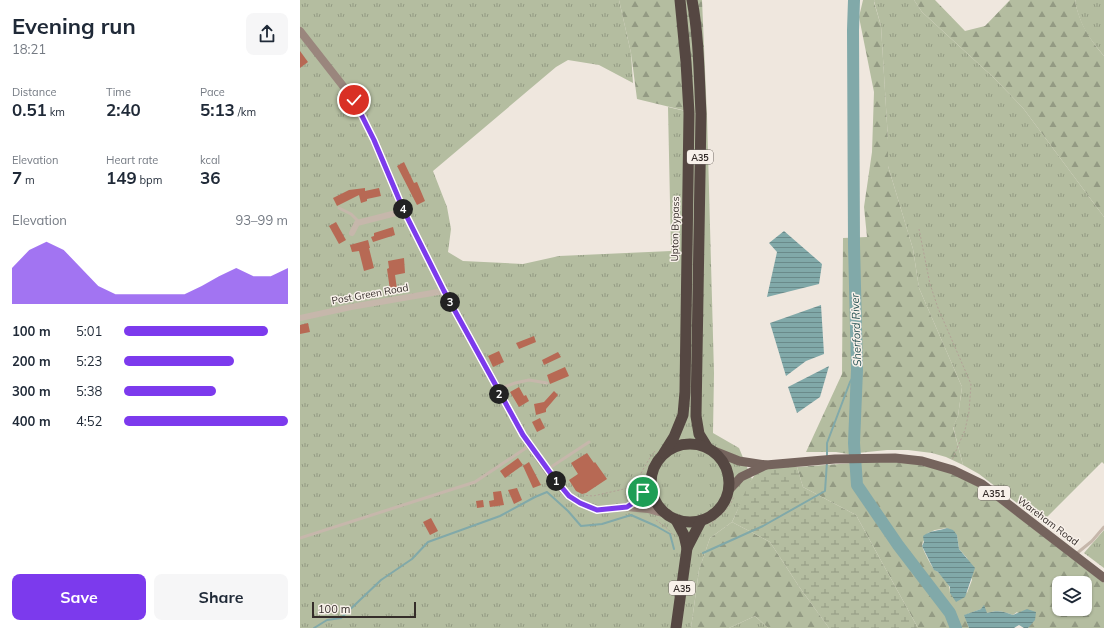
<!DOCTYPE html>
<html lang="en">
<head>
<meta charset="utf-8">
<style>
  :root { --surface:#fff; --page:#f6f6f7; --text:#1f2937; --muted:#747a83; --accent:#7c3aed }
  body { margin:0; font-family:Mulish,sans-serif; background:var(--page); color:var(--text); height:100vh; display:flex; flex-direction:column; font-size:15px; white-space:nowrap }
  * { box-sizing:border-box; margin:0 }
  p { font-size:13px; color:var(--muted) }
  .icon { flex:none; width:22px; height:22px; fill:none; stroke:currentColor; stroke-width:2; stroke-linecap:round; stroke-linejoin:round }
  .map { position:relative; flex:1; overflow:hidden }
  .sheet { display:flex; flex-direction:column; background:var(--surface); width:300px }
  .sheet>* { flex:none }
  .buttons { position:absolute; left:752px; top:576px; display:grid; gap:8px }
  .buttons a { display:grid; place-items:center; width:40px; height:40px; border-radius:8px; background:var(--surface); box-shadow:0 1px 3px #0004; font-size:20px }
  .scale { position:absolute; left:12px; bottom:10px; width:104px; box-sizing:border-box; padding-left:4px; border:2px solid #352d2a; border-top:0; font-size:11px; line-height:14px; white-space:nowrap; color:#352d2a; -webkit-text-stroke:3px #f8f1ea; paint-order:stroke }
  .pin { position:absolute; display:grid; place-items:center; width:34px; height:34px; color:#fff; margin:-17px; border:2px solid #fff; border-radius:50%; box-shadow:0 1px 4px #0007 }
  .km { position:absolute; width:20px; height:20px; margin:-10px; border-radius:50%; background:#222; color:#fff; font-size:11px; line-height:20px; text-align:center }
  .round { display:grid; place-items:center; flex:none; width:42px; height:42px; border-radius:8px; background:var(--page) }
  .summary { display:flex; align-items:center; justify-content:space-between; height:68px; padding:0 12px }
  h1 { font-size:22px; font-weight:700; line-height:30px }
  .metrics { display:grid; grid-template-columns:repeat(3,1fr); gap:6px; height:68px; padding:4px 12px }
  .metrics div { display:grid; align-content:center }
  .metrics b { font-size:17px; font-weight:700 }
  .metrics small { font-size:11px; font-weight:400 }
  .metrics p { font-size:11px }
  .chart { height:112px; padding:8px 12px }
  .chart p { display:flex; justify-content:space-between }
  .chart svg { width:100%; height:72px; margin-top:4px; fill:var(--accent); opacity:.7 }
  .cta { display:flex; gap:8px; margin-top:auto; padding:8px 12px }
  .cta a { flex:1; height:46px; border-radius:8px; background:var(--accent); color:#fff; font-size:16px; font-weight:700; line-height:46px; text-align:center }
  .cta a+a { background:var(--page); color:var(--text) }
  ul { padding:0 12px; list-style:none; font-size:13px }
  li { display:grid; grid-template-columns:64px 48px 1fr; align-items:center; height:30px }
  li i { height:10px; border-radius:5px; background:var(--accent) }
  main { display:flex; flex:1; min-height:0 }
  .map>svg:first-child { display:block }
  .grass { fill:url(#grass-tufts) }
  .forest { fill:url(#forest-firs); fill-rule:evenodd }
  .wetland { fill:url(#wetland-marsh) }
  .water { fill:url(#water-rules) }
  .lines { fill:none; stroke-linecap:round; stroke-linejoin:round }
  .stream { stroke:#81a9a9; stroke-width:2 }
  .river { stroke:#81a9a9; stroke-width:12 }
  .building { fill:#b76954 }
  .path { stroke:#b2a196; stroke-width:1; stroke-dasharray:2 2; stroke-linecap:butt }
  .lane { stroke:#c6b7ab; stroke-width:3 }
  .street { stroke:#c6b7ab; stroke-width:6 }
  .secondary { stroke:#9a867d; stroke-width:8 }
  .primary { stroke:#75645d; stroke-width:9 }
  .highway { stroke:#554742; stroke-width:11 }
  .route-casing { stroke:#fff; stroke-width:8 }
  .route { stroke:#7c3aed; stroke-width:5 }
  .labels { text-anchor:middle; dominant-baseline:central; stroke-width:3; stroke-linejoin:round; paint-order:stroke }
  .shield { fill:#f8f1ea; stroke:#706864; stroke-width:1 }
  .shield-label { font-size:9px; font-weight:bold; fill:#352d2a }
  .street-label { font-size:10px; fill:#352d2a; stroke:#f8f1ea }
  .water-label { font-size:11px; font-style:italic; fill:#245052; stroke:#f8f1ea }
</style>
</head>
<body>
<main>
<section class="sheet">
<div class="summary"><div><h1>Evening run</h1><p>18:21</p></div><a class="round"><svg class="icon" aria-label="share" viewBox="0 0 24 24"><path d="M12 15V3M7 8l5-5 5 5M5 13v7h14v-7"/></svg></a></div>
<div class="metrics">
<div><p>Distance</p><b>0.51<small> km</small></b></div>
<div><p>Time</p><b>2:40</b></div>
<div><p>Pace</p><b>5:13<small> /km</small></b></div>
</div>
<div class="metrics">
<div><p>Elevation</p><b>7<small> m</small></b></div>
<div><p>Heart rate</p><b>149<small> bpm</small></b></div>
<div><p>kcal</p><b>36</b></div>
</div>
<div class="chart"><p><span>Elevation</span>93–99 m</p>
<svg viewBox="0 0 160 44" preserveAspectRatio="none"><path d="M0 44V22L10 11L20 6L30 11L40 22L50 33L60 38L70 38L80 38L90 38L100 38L110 33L120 27L130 22L140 27L150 27L160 22V44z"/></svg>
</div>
<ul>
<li><b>100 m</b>5:01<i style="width:88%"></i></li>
<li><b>200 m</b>5:23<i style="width:67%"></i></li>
<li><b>300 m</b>5:38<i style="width:56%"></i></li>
<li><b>400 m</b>4:52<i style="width:100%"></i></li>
</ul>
<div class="cta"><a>Save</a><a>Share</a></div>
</section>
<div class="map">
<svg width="804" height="628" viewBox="0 0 804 628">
  <defs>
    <pattern id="grass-tufts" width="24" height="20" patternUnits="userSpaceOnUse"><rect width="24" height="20" fill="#b4bda0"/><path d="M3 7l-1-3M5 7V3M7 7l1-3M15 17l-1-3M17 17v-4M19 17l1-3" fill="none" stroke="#939a83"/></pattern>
    <pattern id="forest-firs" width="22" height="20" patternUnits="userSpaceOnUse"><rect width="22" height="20" fill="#b4bda0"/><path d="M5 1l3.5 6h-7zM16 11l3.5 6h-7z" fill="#939a83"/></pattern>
    <pattern id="wetland-marsh" width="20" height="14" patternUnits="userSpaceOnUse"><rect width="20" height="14" fill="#b4bda0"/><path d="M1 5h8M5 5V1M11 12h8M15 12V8" fill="none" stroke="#939a83"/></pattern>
    <pattern id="water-rules" width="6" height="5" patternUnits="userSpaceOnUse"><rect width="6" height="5" fill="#81a9a9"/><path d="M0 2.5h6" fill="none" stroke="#6a8a8a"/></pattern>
  </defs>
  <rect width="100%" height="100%" fill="#efe7de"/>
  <g class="grass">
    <polygon points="0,0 319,0 331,53 333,83 299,65 268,60 256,67 133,171 147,207 151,229 148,252 163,261 223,264 259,256 371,251 368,107 407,116 414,373 413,433 439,448 452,479 432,522 410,538 399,570 391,628 0,628"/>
    <polygon points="575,0 614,0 622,12 693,77 723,108 804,217 804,464 802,462 742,522 679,474 663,465 653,426 658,416 662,387 619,288 613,249 588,166 588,140 581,26 574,1"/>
    <path d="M776,0H804V56C788,37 781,27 775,2Z"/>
    <polygon points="804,530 804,568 784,553"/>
    <polygon points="455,616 468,628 429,628"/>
  </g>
  <g class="forest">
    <polygon points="319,0 402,0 407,116 337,99 331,53"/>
    <polygon points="563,0 575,0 574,2 581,26 588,140 588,166 613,249 619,288 662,387 658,416 653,427 663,465 646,457 632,453 608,450 587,450 548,454 536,452 506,452 542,374 543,238 567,237 564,207 572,152 574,92 559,17"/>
    <path d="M614,0H635L665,31L685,26L710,0H776L775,2C781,26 789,38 804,56V217L723,108L693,77L622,12Z"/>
    <path d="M582,461L610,463L631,467L649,472L679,487L804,583V628H728L729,627L717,612L713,615C703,611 697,610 687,613L681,609L665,615L669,628H618L556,515L503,487L497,467ZM647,528L657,535L659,549L667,558L672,580L667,593H650C650,582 643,576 635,570C632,568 622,548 622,545C623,541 626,537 628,533L635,530ZM759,583H785V609H759Z"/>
    <polygon points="432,522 470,542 500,588 529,628 468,628 455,616 429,628 391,628 399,570 410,538"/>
  </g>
  <path class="wetland" d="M497,467L503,487L556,515L618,628H529L500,588L470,542L432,522C438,511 448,479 458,472C465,467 488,467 497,467Z"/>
  <g class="water">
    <polygon points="484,231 522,264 519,284 467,297 477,252 469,243"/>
    <polygon points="521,305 524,354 506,361 486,376 470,323"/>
    <polygon points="529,366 520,397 497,413 488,387"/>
    <path d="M647,528L653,530L657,535L659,549L675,568L665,597L656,602L650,593V587L638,572L634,570L622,546L624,542L623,536C631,530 638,531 647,528Z"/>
    <path d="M684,605L687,613C697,610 703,611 713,615L727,609L736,612L735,620L728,628H724L719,625L714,628H669L664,615L681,609Z"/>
  </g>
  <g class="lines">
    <g class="stream">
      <polyline points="527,457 527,443 550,382 557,370"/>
      <polyline points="403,553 463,526 525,491 527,462"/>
      <polyline points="14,628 27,620 41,618 81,580 112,559 128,542 200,516 235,497 247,492 268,511 281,526 302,524 331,515 356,526 370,534 374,549"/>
    </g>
    <polyline class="river" points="554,0 553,30 554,244 557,370 554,443 557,485 598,545 650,613 656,628"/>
  </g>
  <g class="building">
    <polygon points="0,51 8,62 0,68"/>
    <polygon points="104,162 114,183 117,182 125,201 117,205 97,166"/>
    <polygon points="65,188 65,191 79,188 81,196 67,199 67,201 61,203 59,195 37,206 33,198 49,190"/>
    <polygon points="36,222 46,240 39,244 29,226"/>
    <polygon points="93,227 95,235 73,242 71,237 74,236 74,233"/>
    <polygon points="68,240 70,248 69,248 74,268 64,271 59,251 52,252 50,245"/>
    <polygon points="104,258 105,273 95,275 97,289 90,290 87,269 89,268 88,261"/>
    <polygon points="8,323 10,332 0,334 0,325"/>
    <polygon points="234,336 236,342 219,349 216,343"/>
    <polygon points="199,351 204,362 193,367 188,356"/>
    <polygon points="258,352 261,357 244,365 242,360"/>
    <polygon points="265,367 269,376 250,384 247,375"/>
    <polygon points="219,387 224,396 226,395 229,401 219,407 210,392"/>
    <polygon points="254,391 258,395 246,409 246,412 236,415 234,404 244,402"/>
    <polygon points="240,418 245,428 237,432 232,422"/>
    <polygon points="287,453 294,463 295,462 307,479 286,493 282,494 276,491 269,480 278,474 271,463"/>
    <polygon points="218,458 223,465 205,478 200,471"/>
    <polygon points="229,462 241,485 233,488 223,466"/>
    <polygon points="217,488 222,500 214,504 208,490"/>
    <polygon points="201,491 204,505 190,507 189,501 194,500 193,492"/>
    <polygon points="183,500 184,507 177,508 176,501"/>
    <polygon points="131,518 138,531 130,535 123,522"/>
  </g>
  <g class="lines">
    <g class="path">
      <polyline points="619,229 630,284 638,308 671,384 669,412 665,430 652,460"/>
      <path d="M282,495L293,496L333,487C341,475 346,462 355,451"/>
      <polyline points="356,520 368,529 373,535"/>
      <polyline points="409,526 429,507 434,497"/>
    </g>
    <g class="lane">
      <polyline points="39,208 51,214 59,222"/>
      <polyline points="199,389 215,383 229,380 247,383"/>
      <polyline points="248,469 289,442"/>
      <polyline points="0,538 175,482 229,446"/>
      <polyline points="776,554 792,541 804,527"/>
    </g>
    <g class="street">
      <polyline points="52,233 57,223 104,211"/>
      <polyline points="0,318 51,307 144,291"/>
    </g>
    <g class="secondary">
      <polyline points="0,31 54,100 74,140 104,211 144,291 223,435 254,479 269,496 280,503 297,510 327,507 348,509 366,514"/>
      <polyline points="327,507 336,501 350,480"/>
    </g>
    <g class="primary">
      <polyline points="414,451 439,461 466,465 535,459 595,458 622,461 653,470 682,484 804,578"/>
      <polyline points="428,491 441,477 466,465"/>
    </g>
    <g class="highway">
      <path d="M392,0C399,37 399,76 401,114L396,416L399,434L407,447"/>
      <circle cx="390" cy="483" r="39"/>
      <polyline points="364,453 374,437 383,415 385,392 389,113 386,62 380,0"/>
      <polyline points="376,520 384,535 387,548"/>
      <polyline points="376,628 387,548 401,521"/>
    </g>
  </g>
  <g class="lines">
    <defs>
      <polyline id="route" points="54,100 74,140 104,211 144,291 223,435 254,478 269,496 280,503 297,510 327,507 336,501 343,492"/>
    </defs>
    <use href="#route" class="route-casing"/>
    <use href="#route" class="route"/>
  </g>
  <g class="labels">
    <g class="shield">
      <rect x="387" y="150" width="26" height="14" rx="3"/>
      <rect x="678" y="486" width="32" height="14" rx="3"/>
      <rect x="369" y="581" width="26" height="14" rx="3"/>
    </g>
    <g class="shield-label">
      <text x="400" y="157">A35</text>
      <text x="694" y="493">A351</text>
      <text x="382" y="588">A35</text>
    </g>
    <g class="street-label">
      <text transform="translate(375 229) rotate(-89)">Upton Bypass</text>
      <text transform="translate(70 294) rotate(-10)">Post Green Road</text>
      <text transform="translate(748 521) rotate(37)">Wareham Road</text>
    </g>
    <g class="water-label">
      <text transform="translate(556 330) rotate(-92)">Sherford River</text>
    </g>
  </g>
</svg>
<div class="buttons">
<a><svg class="icon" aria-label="layers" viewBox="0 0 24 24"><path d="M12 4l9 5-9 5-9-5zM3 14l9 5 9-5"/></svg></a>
</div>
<div class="scale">100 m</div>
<div class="pin" style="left:343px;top:492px;background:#1e9e55"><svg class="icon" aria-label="arrive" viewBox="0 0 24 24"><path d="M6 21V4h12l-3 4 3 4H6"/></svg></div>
<div class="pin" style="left:54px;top:100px;background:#d93025"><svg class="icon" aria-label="check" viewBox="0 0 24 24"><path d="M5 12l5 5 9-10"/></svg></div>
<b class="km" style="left:256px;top:481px">1</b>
<b class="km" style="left:199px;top:394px">2</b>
<b class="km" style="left:150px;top:302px">3</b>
<b class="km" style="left:103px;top:209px">4</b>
</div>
</main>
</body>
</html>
